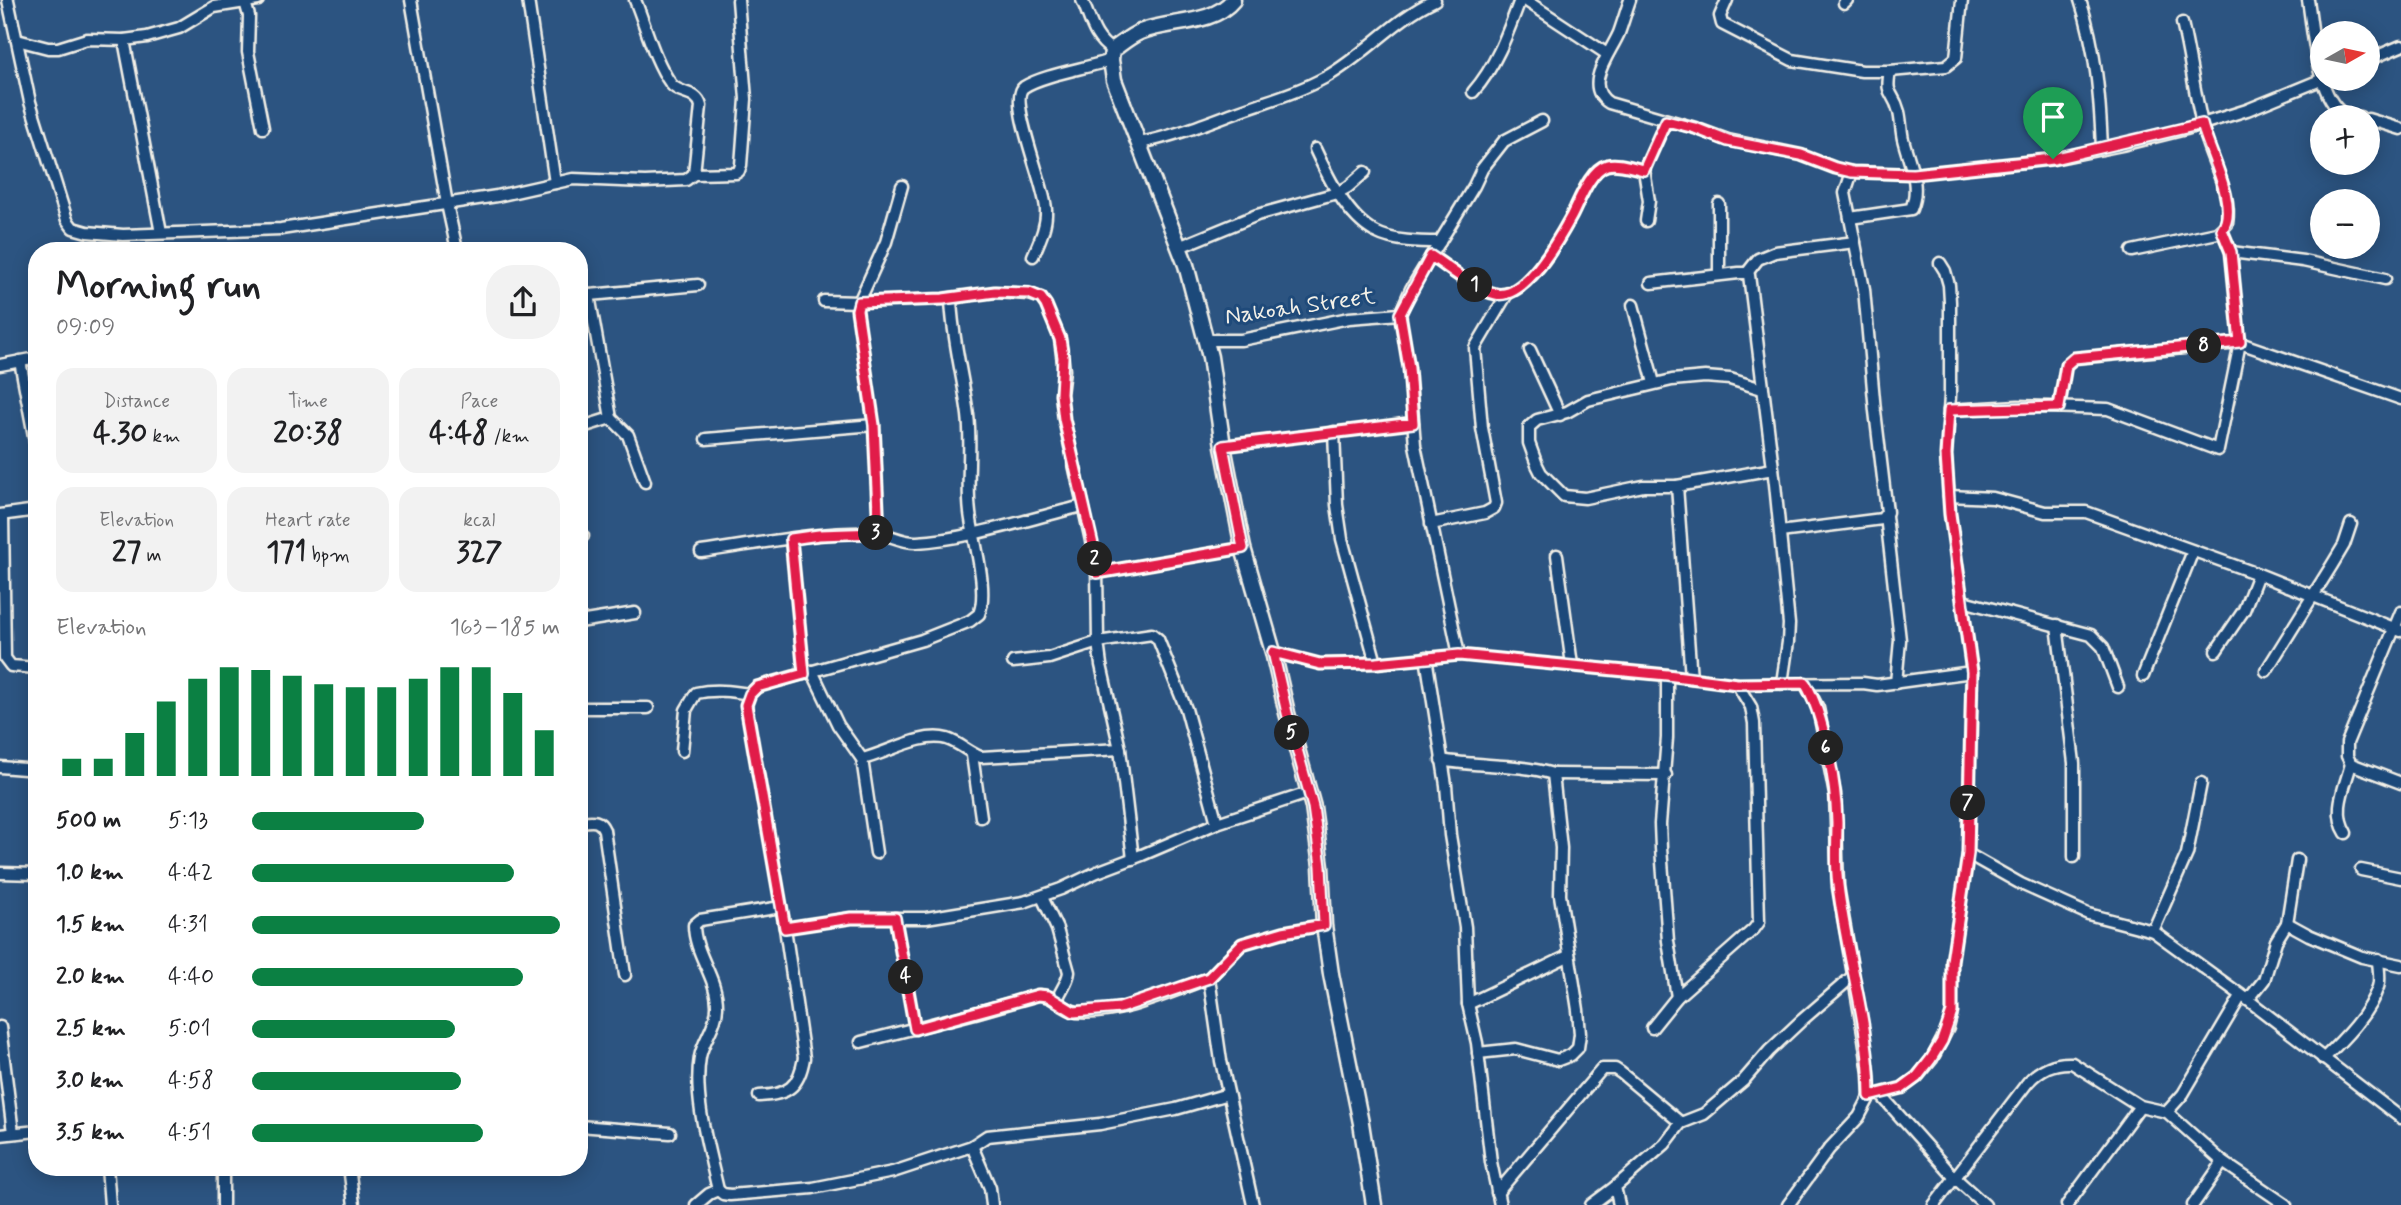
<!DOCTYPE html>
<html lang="en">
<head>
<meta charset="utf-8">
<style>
  :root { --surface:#fff; --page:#f2f2f2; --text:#202124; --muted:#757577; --accent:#0b8043 }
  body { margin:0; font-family:Mynerve,sans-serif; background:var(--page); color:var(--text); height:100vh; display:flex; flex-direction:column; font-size:26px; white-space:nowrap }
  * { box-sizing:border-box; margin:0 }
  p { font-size:23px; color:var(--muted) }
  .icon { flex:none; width:38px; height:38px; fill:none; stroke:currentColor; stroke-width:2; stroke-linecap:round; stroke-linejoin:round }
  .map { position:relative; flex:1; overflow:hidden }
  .details { position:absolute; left:28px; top:242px; width:560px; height:934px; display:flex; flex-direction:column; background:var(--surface); border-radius:28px; box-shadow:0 4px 18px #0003 }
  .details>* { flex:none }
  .needle { width:46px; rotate:81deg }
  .buttons { position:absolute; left:2310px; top:21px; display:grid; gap:14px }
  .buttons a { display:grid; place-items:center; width:70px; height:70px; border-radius:50%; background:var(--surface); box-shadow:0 4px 18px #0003; font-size:35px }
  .pin { position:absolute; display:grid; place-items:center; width:60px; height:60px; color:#fff; margin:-72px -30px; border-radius:50% 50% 50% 0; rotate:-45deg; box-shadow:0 0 7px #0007 }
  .pin .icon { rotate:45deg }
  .km { position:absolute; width:35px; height:35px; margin:-18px; border-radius:50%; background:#222; color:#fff; font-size:19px; line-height:35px; text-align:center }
  .round { display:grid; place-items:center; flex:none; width:74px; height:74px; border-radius:28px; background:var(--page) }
  .head { display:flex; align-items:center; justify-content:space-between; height:119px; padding:0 28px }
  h1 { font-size:38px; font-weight:800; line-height:52px }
  .metrics { display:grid; grid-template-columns:repeat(3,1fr); gap:10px; height:119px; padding:7px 28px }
  .metrics div { display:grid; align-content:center; border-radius:18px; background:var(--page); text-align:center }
  .metrics b { font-size:30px; font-weight:800 }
  .metrics small { font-size:19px; font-weight:400 }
  .metrics p { font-size:19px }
  .chart { height:196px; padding:14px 28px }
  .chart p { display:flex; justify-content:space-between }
  .chart svg { width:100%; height:126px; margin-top:7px; stroke:var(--accent); stroke-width:6 }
  ul { padding:0 28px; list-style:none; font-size:23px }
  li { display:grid; grid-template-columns:112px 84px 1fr; align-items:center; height:52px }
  li i { height:18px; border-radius:9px; background:var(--accent) }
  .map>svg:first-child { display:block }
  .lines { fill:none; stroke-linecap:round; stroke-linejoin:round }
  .street-casing { stroke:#f4f1e8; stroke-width:15 }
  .secondary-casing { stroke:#f4f1e8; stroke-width:19 }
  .street { stroke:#1f4a7a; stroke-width:10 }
  .secondary { stroke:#1f4a7a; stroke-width:14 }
  .route-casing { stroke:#fff; stroke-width:14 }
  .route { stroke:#e11d48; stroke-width:9 }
  .labels { text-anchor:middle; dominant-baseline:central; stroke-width:6; stroke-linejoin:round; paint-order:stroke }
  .street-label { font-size:24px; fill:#f4f1e8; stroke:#1f4a7a }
</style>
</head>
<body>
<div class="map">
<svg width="2401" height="1205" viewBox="0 0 2401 1205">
  <rect width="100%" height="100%" fill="#2c5481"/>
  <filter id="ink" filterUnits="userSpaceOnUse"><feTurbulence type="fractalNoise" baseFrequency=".0143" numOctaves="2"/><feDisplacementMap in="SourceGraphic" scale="14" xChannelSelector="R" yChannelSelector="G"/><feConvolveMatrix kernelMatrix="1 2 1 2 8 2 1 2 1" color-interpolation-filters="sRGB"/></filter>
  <g filter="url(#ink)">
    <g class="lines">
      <defs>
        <g id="street">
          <polyline points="8,0 30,102 67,220 73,228 87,232 123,235 281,229 497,196 573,179 645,182 686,180 694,174 736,173 739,171 741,165 746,99 738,0"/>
          <polyline points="411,0 447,204 457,250"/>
          <polyline points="528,0 555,183"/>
          <path d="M635,0C646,27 654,60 671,84C679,95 697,90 701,106L694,174"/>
          <path d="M1082,0C1091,20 1093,38 1112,50"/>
          <polyline points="1525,0 1607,54"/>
          <path d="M1630,0C1626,11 1623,22 1619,33C1610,54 1582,86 1609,103L1695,128L1728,140L1801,155L1835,168L1852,172L1913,174L2053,159L2122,145L2186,129L2247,110L2323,79"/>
          <polyline points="1727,0 1720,16 1722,24 1792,60 1862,71 1890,71"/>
          <path d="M2080,0C2096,48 2100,98 2102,149"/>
          <path d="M2308,0C2313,28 2316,98 2344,114C2348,116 2355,116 2360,117"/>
          <polyline points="245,2 249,16 248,52 263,128"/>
          <polyline points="1844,3 1847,0"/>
          <polyline points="17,40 48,48 58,48 87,39 124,40 147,37 179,28 214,7 258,0"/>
          <polyline points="124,40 161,233"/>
          <polyline points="2368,60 2401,46"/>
          <path d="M1473,92C1496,66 1508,32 1520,0"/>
          <polyline points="2368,119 2401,129"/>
          <path d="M1140,143C1174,136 1204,124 1236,112C1266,101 1297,93 1326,77C1364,56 1394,19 1435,0"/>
          <path d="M1315,149C1328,177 1347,217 1375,232C1394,242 1419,242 1440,242"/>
          <polyline points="1719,204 1719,275"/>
          <polyline points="1850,218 1845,193 1852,172"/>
          <polyline points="1646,221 1649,201 1644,170 1666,121"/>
          <polyline points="1179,247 1257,215 1337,193 1348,187 1365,172"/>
          <path d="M2132,251L2217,233L2227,224C2232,193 2213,165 2205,136C2195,99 2191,60 2182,23"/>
          <polyline points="2231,252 2303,261 2385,279"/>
          <path d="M1033,256C1039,242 1047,226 1046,210C1046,187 1007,99 1024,87C1042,75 1088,68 1111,60"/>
          <path d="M1431,256C1451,269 1473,289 1496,294C1525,300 1559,239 1571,217C1579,202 1590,169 1607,165C1618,162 1633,168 1644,170"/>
          <polyline points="1747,273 1758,259 1775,252 1855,242"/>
          <polyline points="1651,283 1739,273 1747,273 1749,275 1775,484 1789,624 1788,642 1782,683"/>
          <polyline points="589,295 611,418 628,435 645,482"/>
          <polyline points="579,296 698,285"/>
          <polyline points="824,301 859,302 886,242 902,186"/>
          <polyline points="1633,305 1654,383"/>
          <polyline points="1206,340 1241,340 1349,318 1400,314"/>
          <polyline points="1530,350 1560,415"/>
          <polyline points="20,361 37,452"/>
          <polyline points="0,365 37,358"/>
          <polyline points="2059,407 2066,365 2074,358 2240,343 2401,399"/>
          <polyline points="1949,410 2018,406 2108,409 2218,450 2240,343 2231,252 2222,230"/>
          <polyline points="579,428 611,418"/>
          <polyline points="1334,432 1337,505 1342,539 1376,663"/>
          <polyline points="706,439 874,425"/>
          <polyline points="1223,446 1413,423"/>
          <polyline points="1677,486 1773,469"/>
          <polyline points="1949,496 1993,498 2045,512 2086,512 2258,574 2401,631"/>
          <polyline points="0,515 37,510"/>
          <polyline points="3,515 5,658 11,666 37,668"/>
          <polyline points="1886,516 1900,640 1896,683"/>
          <polyline points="1431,524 1485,513 1494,508 1496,503 1482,428 1475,348 1507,294"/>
          <path d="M1780,532L1882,519L1887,512L1875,411L1864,289L1850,218L1911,209C1921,185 1909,163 1903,139C1901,130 1901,121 1899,112C1893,89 1885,98 1890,71L1946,66L1956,58L1962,0"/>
          <polyline points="879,533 874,425 857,310 859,302 943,299 995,292 1029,294 1041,298 1046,305 1060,339 1064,370 1061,394 1064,419 1097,568 1098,642 1101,665 1120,749 1133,859"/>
          <polyline points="579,537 583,536"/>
          <polyline points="791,539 804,674"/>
          <path d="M701,552C758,544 817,531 876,533C890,534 902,543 917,542C970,539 1031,518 1083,506"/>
          <polyline points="1557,555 1572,665"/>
          <polyline points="1097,573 1243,548"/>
          <polyline points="1963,601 2091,635 2103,647 2118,687"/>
          <polyline points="2401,612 2347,743 2347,756 2351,764 2401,783"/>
          <polyline points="579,622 635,613"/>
          <polyline points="2057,625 2074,763 2074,857"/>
          <polyline points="2216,651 2244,610 2258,574"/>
          <polyline points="1273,652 1320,664 1376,663 1459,655 1667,675 1737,684 1863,683 1877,685 1972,672"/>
          <polyline points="1459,655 1415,445 1409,368 1400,314 1411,289 1474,186 1482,169 1504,141 1542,121"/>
          <polyline points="1426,657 1446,785 1450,835 1465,927 1468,1004 1477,1043 1491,1162 1500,1205"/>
          <polyline points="1013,662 1049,658 1098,642 1152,634 1158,639 1186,709 1217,823"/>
          <path d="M812,671L838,725L862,759C888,753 921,732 947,739C960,743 969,753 981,757L1120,749"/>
          <polyline points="2266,671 2332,565 2344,545 2351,524"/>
          <polyline points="1667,675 1667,738 1660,824 1661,848 1668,941 1677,997"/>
          <polyline points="2143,676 2193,551"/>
          <polyline points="1691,678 1677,486 1643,486 1585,498 1564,496 1541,473 1537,465 1529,443 1529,427 1537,420 1567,412 1588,400 1672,380 1705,377 1730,379 1762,389"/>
          <polyline points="579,708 648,708"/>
          <path d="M682,751L686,710L696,693C714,689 731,691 750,694"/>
          <polyline points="972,755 981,817"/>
          <polyline points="862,759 876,853"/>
          <path d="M1441,760C1479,767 1516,763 1553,774L1561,848L1560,895L1578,1010L1580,1034L1578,1048L1571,1055L1558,1060L1516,1049L1478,1053"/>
          <polyline points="0,767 37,770"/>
          <polyline points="1553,774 1666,775"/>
          <path d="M579,822C591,821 599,818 604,830L625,975"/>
          <path d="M2346,833C2332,811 2345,787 2351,764"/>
          <polyline points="1968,854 2021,884 2088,914 2153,931 2248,1000 2401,1118"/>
          <polyline points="2361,870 2401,878"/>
          <polyline points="0,873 37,874"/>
          <path d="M1042,897L1057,929L1069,972C1068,982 1060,991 1057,1000"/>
          <polyline points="895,918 915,1029"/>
          <polyline points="2287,923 2309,935 2362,957 2401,965"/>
          <polyline points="785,928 851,918 926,918 1024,902 1061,889 1097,872 1142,855 1217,823 1308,793"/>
          <polyline points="2153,931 2187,854 2201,783"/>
          <polyline points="2248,1000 2264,980 2276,941 2287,923 2297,860"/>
          <polyline points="1468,1004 1568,956"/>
          <polyline points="0,1027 13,1133"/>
          <polyline points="1652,1028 1677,997 1754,929 1759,922 1754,723 1751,707 1737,684"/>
          <path d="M861,1042L975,1013L1038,995C1054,994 1062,1010 1077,1012C1119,1016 1170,992 1209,978"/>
          <path d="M2323,1059C2343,1040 2369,1014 2378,987C2381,979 2378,967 2378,959"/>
          <polyline points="1880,1094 1954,1177 1985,1205"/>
          <path d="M759,1096C788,1095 799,1087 804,1058L785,928L746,705L750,694L757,687L922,640L970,621L979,614C989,590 973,539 970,513C966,480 972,448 968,415C963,376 952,338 951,298"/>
          <polyline points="1870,1096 1902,1088 1917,1077 1932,1059 1948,1028 1952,1012 1952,961 1968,854 1972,672 1950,514 1946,455 1950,396 1950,302 1949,285 1945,271 1940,263"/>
          <polyline points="2167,1112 2183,1094 2241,996"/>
          <polyline points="579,1126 670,1133"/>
          <polyline points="0,1135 37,1131"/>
          <polyline points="972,1146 990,1188 992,1205"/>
          <polyline points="107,1167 110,1205"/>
          <polyline points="349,1167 354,1205"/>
          <path d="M718,1190C709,1150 693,1098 700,1057C703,1040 717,1025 717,1007C718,978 694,954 694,925L700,920L781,907"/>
          <polyline points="1497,1193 1602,1069 1615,1069 1621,1073 1681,1123"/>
          <polyline points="223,1205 223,1167"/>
          <polyline points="696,1205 709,1194 718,1190 723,1194 730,1195 813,1188 893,1172 972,1146 987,1136 1100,1124 1176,1109 1228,1094"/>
          <polyline points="1253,1205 1221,1061 1209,978 1242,944 1283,932 1324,925"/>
          <polyline points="1591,1205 1615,1187"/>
          <polyline points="1619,1205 1615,1187 1665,1144 1681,1123 1704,1114 1743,1081 1769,1051 1802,1020 1853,976"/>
          <polyline points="1788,1205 1829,1149 1859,1117 1870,1096 1869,1073 1863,1032 1838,887 1835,794 1818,708 1805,683"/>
          <path d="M1934,1205L2028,1082C2040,1069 2053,1062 2072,1063L2140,1106L2167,1112L2223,1162L2286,1205"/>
          <polyline points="2067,1205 2140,1106"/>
          <polyline points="2193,1205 2223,1162"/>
        </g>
        <path id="secondary" d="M1233,0C1212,26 1169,20 1140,32C1130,36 1121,44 1112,50L1111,60L1114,80L1186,265L1210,357L1223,446L1243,548L1273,652L1287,713L1313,807L1321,866L1324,925L1331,974L1361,1123L1374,1205"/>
      </defs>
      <use href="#street" class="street-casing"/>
      <use href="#secondary" class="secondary-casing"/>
      <use href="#street" class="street"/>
      <use href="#secondary" class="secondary"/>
    </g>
  </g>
  <g class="lines" filter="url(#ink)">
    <defs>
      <path id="route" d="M1666,121L1695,128L1728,141L1801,155L1835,168L1852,172L1913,174L2053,159L2202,124C2208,150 2240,207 2222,230L2231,252L2240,342L2074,358L2066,365L2059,407L1949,410L1946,455L1950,514L1972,672L1968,854L1952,961V1012L1942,1041L1931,1059L1917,1077L1902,1088L1870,1096C1870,1025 1846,955 1838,885C1835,864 1837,843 1837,822C1836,784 1824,714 1805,683L1737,684L1667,675L1459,655L1376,663L1320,664L1273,652L1287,713L1313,807L1321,866L1324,925L1283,932L1242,944L1209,978L1120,1008L1074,1012L1048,996L1038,995L915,1029L895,918H851L785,928L746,705L750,694L757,687L804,674L791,539L819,535L879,533L874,425L857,310L859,302L943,299L995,292L1029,293L1041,298L1046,305L1060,339L1063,357L1061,394L1064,419L1094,549L1097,573L1243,548L1223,446L1413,423L1409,368L1400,314L1431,256C1451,269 1473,289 1496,294C1525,300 1559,239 1571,217C1579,202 1590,170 1607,165C1618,162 1633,168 1644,170Z"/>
    </defs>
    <use href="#route" class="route-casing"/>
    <use href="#route" class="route"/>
  </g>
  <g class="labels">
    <g class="street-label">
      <text transform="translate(1300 307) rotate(-8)">Nakoah Street</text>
    </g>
  </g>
</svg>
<div class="buttons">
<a><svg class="needle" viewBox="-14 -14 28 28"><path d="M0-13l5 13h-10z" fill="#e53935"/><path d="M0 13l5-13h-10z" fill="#757577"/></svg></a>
<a>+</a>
<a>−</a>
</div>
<div class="pin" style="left:2053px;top:159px;background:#1e9e55"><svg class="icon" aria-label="arrive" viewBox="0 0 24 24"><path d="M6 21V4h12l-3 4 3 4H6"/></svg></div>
<b class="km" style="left:1475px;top:285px">1</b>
<b class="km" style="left:1095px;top:559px">2</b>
<b class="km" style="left:876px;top:533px">3</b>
<b class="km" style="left:906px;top:977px">4</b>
<b class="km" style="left:1292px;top:733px">5</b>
<b class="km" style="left:1826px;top:748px">6</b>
<b class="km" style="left:1968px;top:803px">7</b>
<b class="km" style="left:2204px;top:346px">8</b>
<section class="details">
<div class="head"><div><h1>Morning run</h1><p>09:09</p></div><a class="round"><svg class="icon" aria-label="share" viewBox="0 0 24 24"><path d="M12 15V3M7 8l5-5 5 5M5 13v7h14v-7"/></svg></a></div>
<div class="metrics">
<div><p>Distance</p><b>4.30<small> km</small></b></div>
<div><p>Time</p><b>20:38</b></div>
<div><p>Pace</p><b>4:48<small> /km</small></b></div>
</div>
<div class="metrics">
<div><p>Elevation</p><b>27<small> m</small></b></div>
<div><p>Heart rate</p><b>171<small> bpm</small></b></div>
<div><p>kcal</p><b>327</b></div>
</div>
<div class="chart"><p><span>Elevation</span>163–185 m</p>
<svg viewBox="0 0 160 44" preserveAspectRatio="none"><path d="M5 44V38M15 44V38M25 44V29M35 44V18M45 44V10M55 44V6M65 44V7M75 44V9M85 44V12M95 44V13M105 44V13M115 44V10M125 44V6M135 44V6M145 44V15M155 44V28"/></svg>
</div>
<ul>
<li><b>500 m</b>5:13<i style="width:56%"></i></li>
<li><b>1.0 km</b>4:42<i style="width:85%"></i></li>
<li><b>1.5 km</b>4:31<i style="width:100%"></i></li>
<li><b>2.0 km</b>4:40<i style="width:88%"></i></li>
<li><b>2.5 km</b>5:01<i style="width:66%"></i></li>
<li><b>3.0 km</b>4:58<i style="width:68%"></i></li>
<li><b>3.5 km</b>4:51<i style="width:75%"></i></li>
</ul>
</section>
</div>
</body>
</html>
